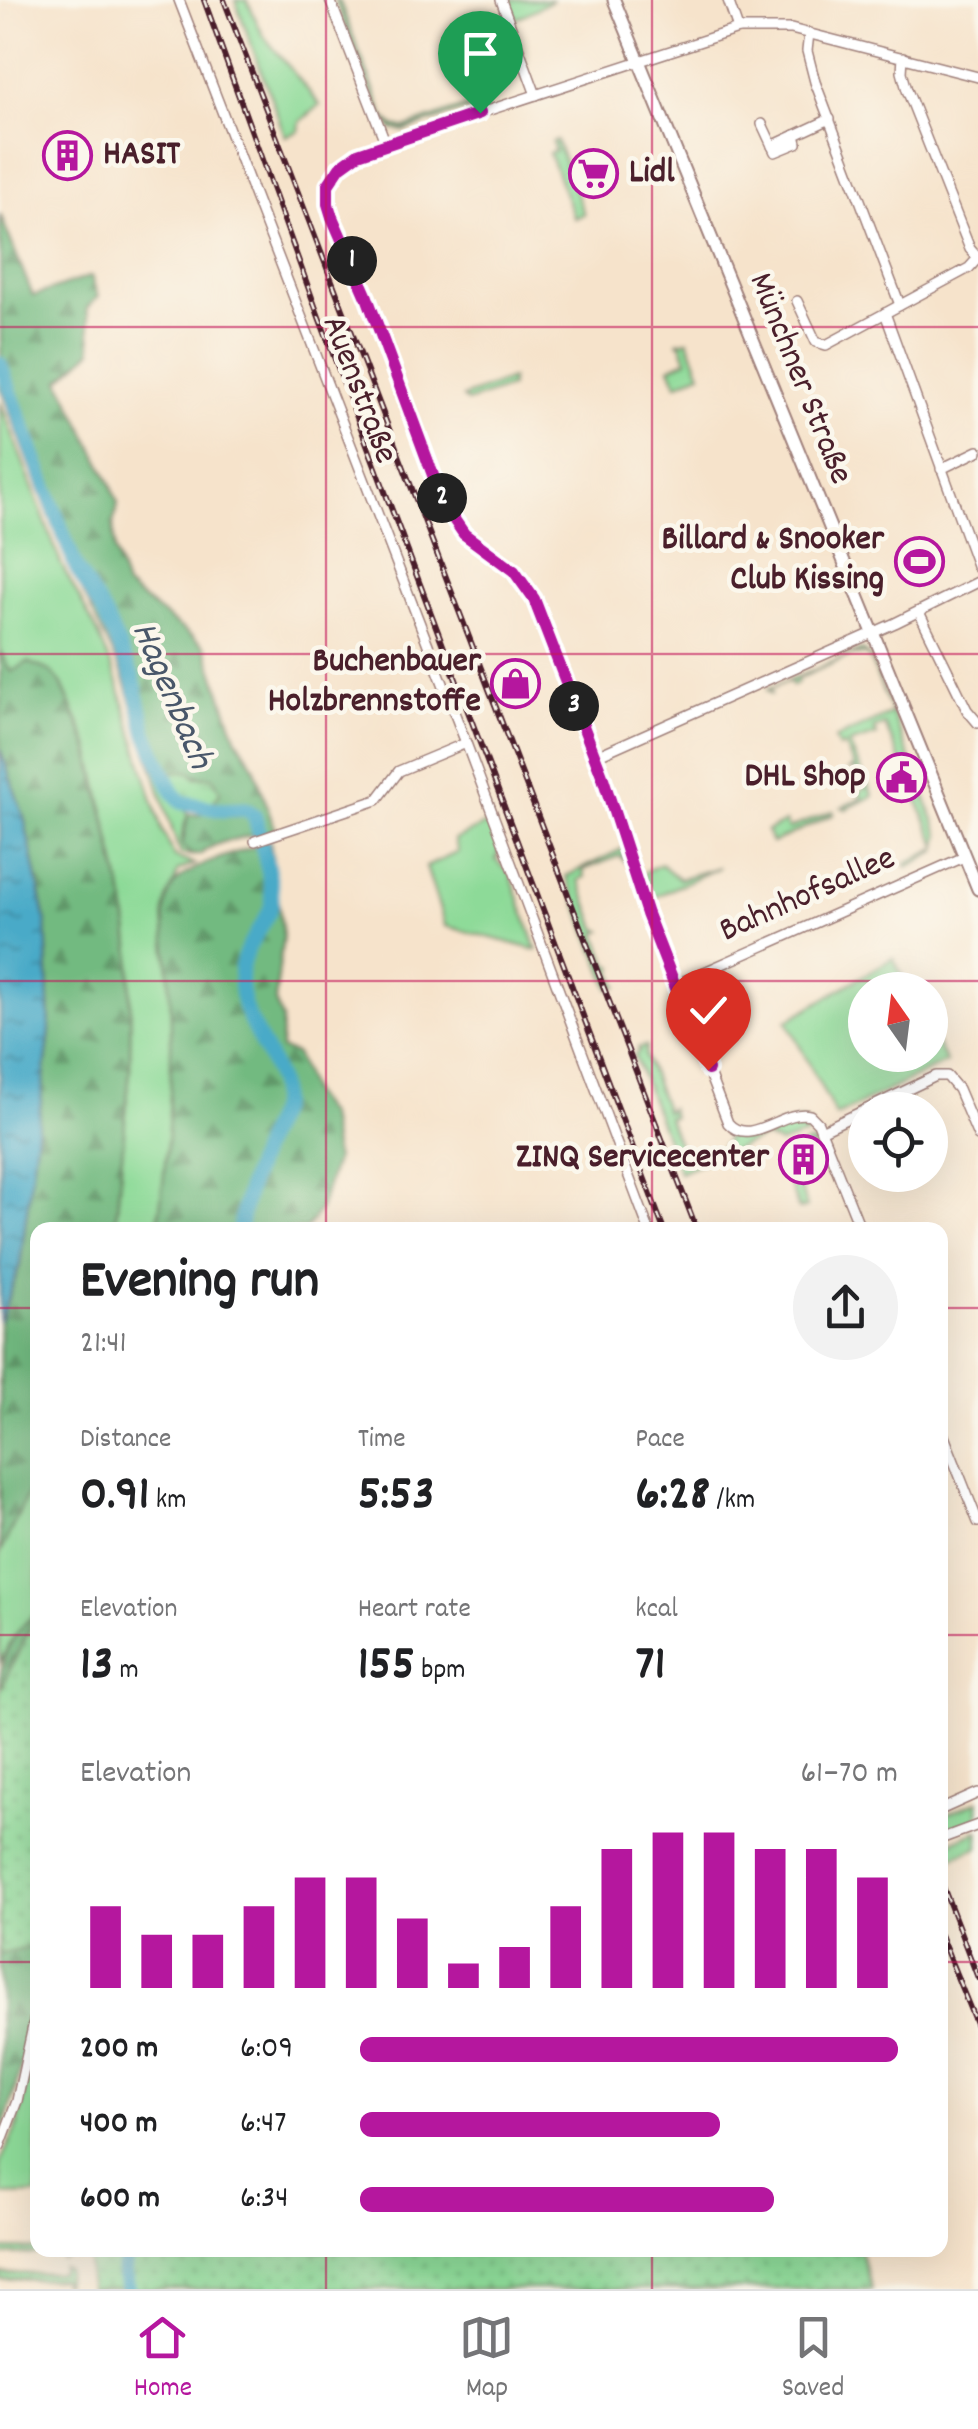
<!DOCTYPE html>
<html lang="en">
<head>
<meta charset="utf-8">
<style>
  :root { --surface:#fff; --page:#f2f2f2; --text:#202124; --muted:#757577; --line:#e0e0e0; --accent:#b5179e }
  body { margin:0; font-family:Dekko,sans-serif; background:var(--page); color:var(--text); height:100vh; display:flex; flex-direction:column; font-size:38px; white-space:nowrap }
  * { box-sizing:border-box; margin:0 }
  p { font-size:32px; color:var(--muted) }
  .icon { flex:none; width:55px; height:55px; fill:none; stroke:currentColor; stroke-width:2; stroke-linecap:round; stroke-linejoin:round }
  .map { position:relative; flex:1; overflow:hidden }
  .details { position:absolute; left:30px; top:1222px; width:918px; height:1035px; display:flex; flex-direction:column; background:var(--surface); border-radius:20px; box-shadow:0 10px 40px #0002 }
  .details>* { flex:none }
  .needle { width:65px; rotate:346deg }
  .controls { position:absolute; left:848px; top:972px; display:grid; gap:20px }
  .controls a { display:grid; place-items:center; width:100px; height:100px; border-radius:50%; background:var(--surface); box-shadow:0 10px 40px #0002; font-size:50px }
  .pin { position:absolute; display:grid; place-items:center; width:85px; height:85px; color:#fff; margin:-102px -42px; border-radius:50% 50% 50% 0; rotate:-45deg; box-shadow:0 0 10px #0007 }
  .pin .icon { rotate:45deg }
  .km { position:absolute; width:50px; height:50px; margin:-25px; border-radius:50%; background:#222; color:#fff; font-size:28px; line-height:50px; text-align:center }
  .round { display:grid; place-items:center; flex:none; width:105px; height:105px; border-radius:52px; background:var(--page) }
  .headline { display:flex; align-items:center; justify-content:space-between; height:170px; padding:0 50px }
  h1 { font-size:55px; font-weight:700; line-height:75px }
  .stats { display:grid; grid-template-columns:repeat(3,1fr); gap:15px; height:170px; padding:10px 50px }
  .stats div { display:grid; align-content:center }
  .stats b { font-size:50px; font-weight:700 }
  .stats small { font-size:28px; font-weight:400 }
  .stats p { font-size:28px }
  .chart { height:280px; padding:20px 50px }
  .chart p { display:flex; justify-content:space-between }
  .chart svg { width:100%; height:180px; margin-top:10px; stroke:var(--accent); stroke-width:6 }
  ul { padding:0 50px; list-style:none; font-size:32px }
  li { display:grid; grid-template-columns:160px 120px 1fr; align-items:center; height:75px }
  li i { height:25px; border-radius:12px; background:var(--accent) }
  .menu { display:flex; justify-content:space-around; align-items:center; height:140px; border-top:2px solid var(--line); background:var(--surface); font-size:28px; color:var(--muted) }
  .menu a { display:grid; justify-items:center; gap:5px }
  .menu .current { color:var(--accent) }
  .map>svg:first-child { display:block }
  .grass { fill:#8dda98; stroke:#6c7c62; stroke-width:2.5 }
  .forest { fill:url(#forest-firs); stroke:#5e6c56; stroke-width:2.5 }
  .wetland { fill:url(#wetland-marsh); stroke:#6c7c62; stroke-width:2.5 }
  .park { fill:url(#park-dots); stroke:#6c7c62; stroke-width:2.5 }
  .water { fill:url(#water-ripples); stroke:#49647a; stroke-width:2.5 }
  .lines { fill:none; stroke-linecap:round; stroke-linejoin:round }
  .river { stroke:#48aac8; stroke-width:15 }
  .minor-casing { stroke:#a0817b; stroke-width:12 }
  .major-casing { stroke:#a0817b; stroke-width:15 }
  .minor { stroke:#fff; stroke-width:9 }
  .major { stroke:#fff; stroke-width:11 }
  .rail-casing { stroke:#4a1f2b; stroke-width:6 }
  .rail { stroke:#fbf7ec; stroke-width:2.5; stroke-dasharray:8; stroke-linecap:butt }
  .route-casing { stroke:#fff; stroke-width:20 }
  .route { stroke:#b5179e; stroke-width:12 }
  .grid { fill:none; stroke:#c2185b; stroke-width:2.5; stroke-opacity:0.55 }
  .labels { text-anchor:middle; dominant-baseline:central; stroke-width:9; stroke-linejoin:round; paint-order:stroke }
  .poi-label { font-size:35px; font-weight:bold; fill:#4a1f2b; stroke:#fbf7ec; text-anchor:end }
  .street-label { font-size:35px; fill:#4a1f2b; stroke:#fbf7ec }
  .water-label { font-size:38px; font-style:italic; fill:#49576a; stroke:#fbf7ec }
</style>
</head>
<body>
<div class="map">
<svg width="978" height="2289" viewBox="0 0 978 2289">
  <defs>
    <pattern id="forest-firs" width="22" height="20" patternUnits="userSpaceOnUse" patternTransform="scale(2.5)"><rect width="22" height="20" fill="#72ba80"/><path d="M5 1l3.5 6h-7zM16 11l3.5 6h-7z" fill="#609769"/></pattern>
    <pattern id="wetland-marsh" width="20" height="14" patternUnits="userSpaceOnUse" patternTransform="scale(2.5)"><rect width="20" height="14" fill="#8dda98"/><path d="M1 5h8M5 5V1M11 12h8M15 12V8" fill="none" stroke="#7bbb83"/></pattern>
    <pattern id="park-dots" width="8" height="8" patternUnits="userSpaceOnUse" patternTransform="scale(2.5)"><rect width="8" height="8" fill="#8dda98"/><path d="M2 2h.1M6 6h.1" fill="none" stroke="#7bbb83" stroke-width="1.8" stroke-linecap="round"/></pattern>
    <pattern id="water-ripples" width="26" height="14" patternUnits="userSpaceOnUse" patternTransform="scale(2.5)"><rect width="26" height="14" fill="#48aac8"/><path d="M2 4q2-2 4 0t4 0M15 11q2-2 4 0t4 0" fill="none" stroke="#3e8aa3"/></pattern>
  </defs>
  <rect width="100%" height="100%" fill="#fbf7ec"/>
  <filter id="ink" filterUnits="userSpaceOnUse"><feTurbulence type="fractalNoise" baseFrequency=".01" numOctaves="2"/><feDisplacementMap in="SourceGraphic" scale="20" xChannelSelector="R" yChannelSelector="G"/><feConvolveMatrix kernelMatrix="1 2 1 2 8 2 1 2 1" color-interpolation-filters="sRGB"/></filter>
  <filter id="wash" filterUnits="userSpaceOnUse"><feTurbulence type="fractalNoise" baseFrequency=".0048" numOctaves="4" result="noise"/><feDisplacementMap in="SourceGraphic" scale="40" xChannelSelector="R" yChannelSelector="G"/><feGaussianBlur stdDeviation="2.25" result="paint"/><feColorMatrix in="noise" values="0 0 0 0 0 0 0 0 0 0 0 0 0 0 0 0 0 1.4 0 .05"/><feComposite in="paint" operator="in"/></filter>
  <g filter="url(#wash)">
    <rect width="100%" height="100%" fill="#f6e3cb"/>
    <g class="grass">
      <polygon points="235,0 247,0 263,35 320,105 300,122 299,131 285,136"/>
      <polygon points="335,0 339,0 385,118 394,126 404,128 473,104 473,108 404,131 392,129 386,121 383,122"/>
      <polygon points="508,0 553,0 516,19"/>
      <polygon points="556,140 584,214 574,218 549,153 555,151 552,142"/>
      <polygon points="688,340 701,373 677,384 670,367 687,360 681,343 677,342"/>
      <path d="M0,369L74,568L103,615L132,679L144,733L168,785L188,814C183,833 176,841 191,855L181,854L177,845L123,675L64,553L0,387Z"/>
      <polygon points="511,379 510,387 467,402 463,397"/>
      <polygon points="0,401 61,564 98,633 117,680 162,830 175,857 194,864 178,871 173,887 170,988 173,1063 167,1161 157,1230 115,1230 130,1070 131,953 125,903 89,745 61,683 11,672 0,651"/>
      <polygon points="862,650 871,659 940,835 937,851 907,867 906,864 938,848 885,725 874,729 877,735 849,744 873,796 846,809 842,807 862,798 859,792 865,789 855,769 849,770 854,766 845,746 839,748 835,739 892,713 870,659 865,654 852,655 797,679 798,683 792,686 789,681 770,689 772,695 767,690"/>
      <polygon points="833,811 834,814 772,843 767,831 785,822 788,829"/>
      <polygon points="489,823 500,849 496,860 510,873 537,950 445,926 426,867 458,852 454,840"/>
      <polygon points="622,849 625,861 619,856 583,870 585,877 579,880 597,928 602,931 597,934 608,964 614,967 612,971 618,986 610,989 566,876"/>
      <polygon points="661,864 679,879 719,867 651,899 644,875 646,871"/>
      <polygon points="893,958 910,990 865,990 865,1055 930,1055 930,1030 946,1062 836,1116 787,1021"/>
      <path d="M646,1046L645,1056L666,1112L670,1108L673,1117L668,1118C677,1141 681,1167 709,1156C719,1151 721,1148 727,1139L724,1131L738,1139L762,1132L764,1136L774,1132V1128L799,1120L809,1124L813,1132L780,1144L764,1137L679,1172L634,1055L639,1052L638,1048Z"/>
      <polygon points="809,1142 817,1145 791,1155 796,1167 817,1159 824,1168 796,1177 807,1207 799,1210 780,1159 786,1152"/>
      <polygon points="37,1474 37,1612 26,1622 0,1662 0,1553"/>
      <polygon points="978,1801 978,1819 941,1832 940,1817"/>
      <polygon points="978,1831 978,1848 951,1858 946,1844"/>
      <polygon points="37,2028 37,2194 2,2195 0,2163 18,2124"/>
      <polygon points="0,2249 67,2250 67,2258 62,2260 60,2254 0,2255"/>
      <polygon points="62,2267 67,2270 64,2285 61,2279 0,2280 0,2274 60,2273"/>
    </g>
    <g class="forest">
      <path d="M0,214L33,296L91,276L98,297L87,308L92,351L60,380L112,486L118,504L113,524L115,552L126,587L205,646L236,737L254,766L275,830C252,838 216,838 200,855H191L182,846L188,814L200,815L220,792L212,778C197,777 182,770 168,773L149,732L136,677L79,567L1,361Z"/>
      <polygon points="0,651 11,672 28,662 50,671 61,683 88,745 125,903 131,953 130,1070 115,1230 38,1230 37,1474 0,1553 0,1322 20,1265 50,1031 46,922 24,817 0,749"/>
      <path d="M270,842L283,935L275,1002L282,1019L281,1049L296,1054L312,1095L328,1116L335,1160L320,1209L305,1230H157C170,1140 175,1052 168,961C166,935 159,908 173,886C188,864 245,850 270,842Z"/>
      <path d="M37,1612L0,1690C0,1657 11,1634 37,1612Z"/>
      <path d="M0,1938L37,1939C37,1996 22,2082 0,2134Z"/>
    </g>
    <path class="wetland" d="M178,771L190,772L195,777H213L220,792L213,803C189,801 176,799 168,773Z"/>
    <g class="park">
      <polygon points="37,1614 37,1941 32,1947 0,1954 0,1690"/>
      <polygon points="89,2250 860,2250 872,2289 89,2289"/>
    </g>
    <polygon class="water" points="0,749 24,817 46,922 50,1031 20,1265 0,1322"/>
    <g class="lines">
      <g class="river">
        <path d="M0,364L76,568L104,614L133,678L146,733L173,792L182,802L222,810L246,809L254,815L257,825C261,844 276,890 271,907C263,929 244,946 241,970C234,1021 281,1056 280,1099C280,1113 269,1128 264,1142C253,1170 244,1200 239,1230"/>
        <polyline points="128,2250 123,2270 128,2289"/>
      </g>
    </g>
  </g>
  <g filter="url(#ink)">
    <g class="lines">
      <defs>
        <g id="minor">
          <polyline points="179,0 466,743 649,1230"/>
          <polyline points="330,0 386,144"/>
          <polyline points="501,0 536,95"/>
          <polyline points="728,0 738,29"/>
          <polyline points="809,33 807,51 815,82 900,305"/>
          <polyline points="762,124 775,152 797,143 795,135"/>
          <polyline points="772,146 830,119"/>
          <polyline points="797,301 816,342 826,345 969,268 978,258 970,249 907,90 902,72 903,57"/>
          <polyline points="885,313 978,568"/>
          <polyline points="941,469 978,451"/>
          <polyline points="919,612 967,710 978,723"/>
          <polyline points="594,757 895,623 978,582"/>
          <polyline points="255,841 377,800 399,771 466,743"/>
          <polyline points="675,985 964,857"/>
          <polyline points="865,1110 936,1076 947,1076 958,1089 978,1136"/>
          <polyline points="821,1131 865,1110"/>
          <path d="M861,1230L818,1123L810,1115C783,1108 750,1148 728,1123L641,897L622,830L534,599L514,571L460,530L445,505L367,297L332,217C320,180 341,161 373,148L738,29H791L978,77"/>
          <polyline points="940,1426 978,1522"/>
          <polyline points="940,1810 978,1793"/>
          <polyline points="940,1839 978,1825"/>
          <polyline points="0,2146 17,2101 38,2003"/>
        </g>
        <polyline id="major" points="614,0 978,889"/>
      </defs>
      <use href="#minor" class="minor-casing"/>
      <use href="#major" class="major-casing"/>
      <use href="#minor" class="minor"/>
      <use href="#major" class="major"/>
      <defs>
        <g id="rail">
          <polyline points="204,0 319,317 664,1230"/>
          <polyline points="224,0 697,1230"/>
          <polyline points="940,1879 978,1978"/>
          <polyline points="940,1935 978,2028"/>
        </g>
      </defs>
      <use href="#rail" class="rail-casing"/>
      <use href="#rail" class="rail"/>
    </g>
  </g>
  <g class="lines" filter="url(#ink)">
    <defs>
      <polyline id="route" points="480,113 358,154 340,167 328,185 328,204 332,217 367,297 444,505 464,534 514,571 534,599 602,775 647,914 708,1070"/>
    </defs>
    <use href="#route" class="route-casing"/>
    <use href="#route" class="route"/>
  </g>
  <path class="grid" d="M326,0V1230M652,0V1230M0,327H978M0,654H978M0,981H978M0,1308H38M940,1308H978M0,1635H38M940,1635H978M0,1962H38M940,1962H978M326,2250V2289M652,2250V2289"/>
  <defs>
    <symbol id="building-ring" viewBox="-11 -11 22 22"><circle r="9.5" fill="#fbf7ec" stroke="#b5179e" stroke-width="1.5"/><path d="M-4-6H4V6H1V3H-1V6H-4ZM-2.5-4.3h1.7v1.8h-1.7ZM.8-4.3h1.7v1.8H.8ZM-2.5-1h1.7V.8h-1.7ZM.8-1h1.7V.8H.8Z" fill="#b5179e"/></symbol>
    <symbol id="supermarket-ring" viewBox="-11 -11 22 22"><circle r="9.5" fill="#fbf7ec" stroke="#b5179e" stroke-width="1.5"/><path d="M-6-5.5h2.5l.6 2H6L4.5 2H-2.5L-4.4-4H-6ZM-1.5 3.2a1.3 1.3 0 1 0 .1 0ZM3 3.2a1.3 1.3 0 1 0 .1 0Z" fill="#b5179e"/></symbol>
    <symbol id="stadium-ring" viewBox="-11 -11 22 22"><circle r="9.5" fill="#fbf7ec" stroke="#b5179e" stroke-width="1.5"/><path d="M0-5a6.5 5 0 1 0 0 10a6.5 5 0 1 0 0-10ZM-3.5-1.8h7v3.6h-7Z" fill="#b5179e"/></symbol>
    <symbol id="shop-ring" viewBox="-11 -11 22 22"><circle r="9.5" fill="#fbf7ec" stroke="#b5179e" stroke-width="1.5"/><path d="M-5-2.5h2.3a2.7 3.5 0 0 1 5.4 0H5L5.5 6h-11ZM-1.5-2.5h3a1.5 2.3 0 0 0-3 0Z" fill="#b5179e"/></symbol>
    <symbol id="civic-ring" viewBox="-11 -11 22 22"><circle r="9.5" fill="#fbf7ec" stroke="#b5179e" stroke-width="1.5"/><path d="M-.6-6.5H3V-4.5H.6V-3L4-1V1h2V6H-6V1h2V-1L-.6-3ZM-1.2 2.5V6h2.4V2.5Z" fill="#b5179e"/></symbol>
  </defs>
  <g fill-rule="evenodd">
    <use href="#building-ring" x="40" y="128" width="55" height="55"/>
    <use href="#supermarket-ring" x="566" y="146" width="55" height="55"/>
    <use href="#stadium-ring" x="892" y="534" width="55" height="55"/>
    <use href="#shop-ring" x="488" y="656" width="55" height="55"/>
    <use href="#civic-ring" x="874" y="750" width="55" height="55"/>
    <use href="#building-ring" x="776" y="1132" width="55" height="55"/>
  </g>
  <g class="labels">
    <g class="poi-label">
      <text x="103" y="156" text-anchor="start">HASIT</text>
      <text x="629" y="174" text-anchor="start">Lidl</text>
      <text x="884" y="541">Billard &amp; Snooker<tspan x="884" dy="40">Club Kissing</tspan></text>
      <text x="481" y="663">Buchenbauer<tspan x="481" dy="40">Holzbrennstoffe</tspan></text>
      <text x="866" y="778">DHL Shop</text>
      <text x="769" y="1159">ZINQ Servicecenter</text>
    </g>
    <g class="street-label">
      <text transform="translate(799 379) rotate(68)">Münchner Straße</text>
      <text transform="translate(358 390) rotate(69)">Auenstraße</text>
      <text transform="translate(808 896) rotate(-24)">Bahnhofsallee</text>
    </g>
    <g class="water-label">
      <text transform="translate(170 696) rotate(67)">Hagenbach</text>
    </g>
  </g>
</svg>
<div class="controls">
<a><svg class="needle" viewBox="-14 -14 28 28"><path d="M0-13l5 13h-10z" fill="#e53935"/><path d="M0 13l5-13h-10z" fill="#757577"/></svg></a>
<a><svg class="icon" aria-label="locate" viewBox="0 0 24 24"><circle cx="12" cy="12" r="6"/><path d="M12 2v4M12 18v4M2 12h4M18 12h4"/></svg></a>
</div>
<div class="pin" style="left:480px;top:113px;background:#1e9e55"><svg class="icon" aria-label="arrive" viewBox="0 0 24 24"><path d="M6 21V4h12l-3 4 3 4H6"/></svg></div>
<div class="pin" style="left:708px;top:1070px;background:#d93025"><svg class="icon" aria-label="check" viewBox="0 0 24 24"><path d="M5 12l5 5 9-10"/></svg></div>
<b class="km" style="left:352px;top:261px">1</b>
<b class="km" style="left:442px;top:498px">2</b>
<b class="km" style="left:574px;top:706px">3</b>
<section class="details">
<div class="headline"><div><h1>Evening run</h1><p>21:41</p></div><a class="round"><svg class="icon" aria-label="share" viewBox="0 0 24 24"><path d="M12 15V3M7 8l5-5 5 5M5 13v7h14v-7"/></svg></a></div>
<div class="stats">
<div><p>Distance</p><b>0.91<small> km</small></b></div>
<div><p>Time</p><b>5:53</b></div>
<div><p>Pace</p><b>6:28<small> /km</small></b></div>
</div>
<div class="stats">
<div><p>Elevation</p><b>13<small> m</small></b></div>
<div><p>Heart rate</p><b>155<small> bpm</small></b></div>
<div><p>kcal</p><b>71</b></div>
</div>
<div class="chart"><p><span>Elevation</span>61–70 m</p>
<svg viewBox="0 0 160 44" preserveAspectRatio="none"><path d="M5 44V24M15 44V31M25 44V31M35 44V24M45 44V17M55 44V17M65 44V27M75 44V38M85 44V34M95 44V24M105 44V10M115 44V6M125 44V6M135 44V10M145 44V10M155 44V17"/></svg>
</div>
<ul>
<li><b>200 m</b>6:09<i style="width:100%"></i></li>
<li><b>400 m</b>6:47<i style="width:67%"></i></li>
<li><b>600 m</b>6:34<i style="width:77%"></i></li>
</ul>
</section>
</div>
<nav class="menu">
<a class="current"><svg class="icon" aria-label="home" viewBox="0 0 24 24"><path d="M3 11l9-7 9 7M6 9v11h12V9"/></svg>Home</a>
<a><svg class="icon" aria-label="map" viewBox="0 0 24 24"><path d="M3 6l6-2 6 2 6-2v14l-6 2-6-2-6 2zM9 4v14M15 6v14"/></svg>Map</a>
<a><svg class="icon" aria-label="saved" viewBox="0 0 24 24"><path d="M7 4h10v16l-5-4-5 4z"/></svg>Saved</a>
</nav>
</body>
</html>
